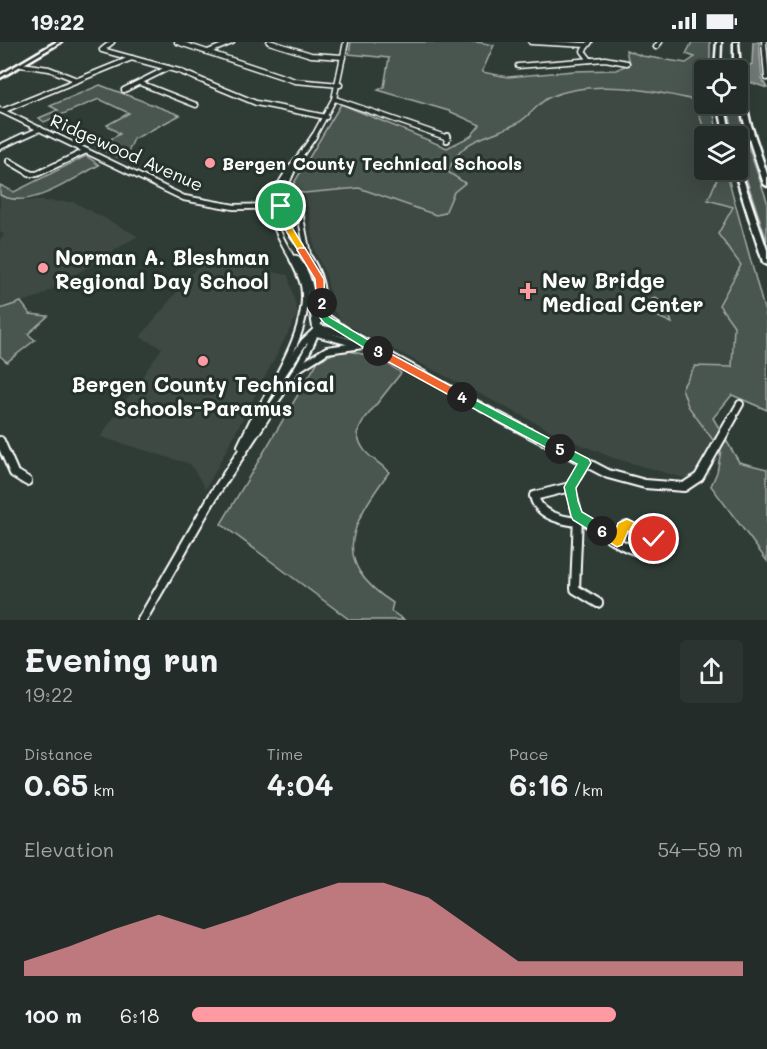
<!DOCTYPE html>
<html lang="en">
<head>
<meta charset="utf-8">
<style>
  :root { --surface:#232c28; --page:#2b3430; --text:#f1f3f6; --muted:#a3a7a8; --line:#404845; --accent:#ff9aa2 }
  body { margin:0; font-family:Mali,sans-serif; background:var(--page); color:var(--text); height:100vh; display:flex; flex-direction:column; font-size:22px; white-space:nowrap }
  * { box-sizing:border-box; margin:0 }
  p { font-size:20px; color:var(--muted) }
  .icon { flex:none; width:33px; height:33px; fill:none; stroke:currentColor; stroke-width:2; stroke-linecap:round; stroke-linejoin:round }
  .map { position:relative; height:578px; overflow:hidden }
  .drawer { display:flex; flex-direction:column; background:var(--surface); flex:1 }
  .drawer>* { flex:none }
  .tools { position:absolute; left:694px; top:18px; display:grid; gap:12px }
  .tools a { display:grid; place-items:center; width:54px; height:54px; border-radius:6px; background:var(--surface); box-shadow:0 6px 24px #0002,0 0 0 2px var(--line); font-size:30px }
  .pin { position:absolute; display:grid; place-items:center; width:51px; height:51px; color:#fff; margin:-26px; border:3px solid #fff; border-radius:50%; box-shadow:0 2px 6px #0007 }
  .km { position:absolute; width:30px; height:30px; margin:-15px; border-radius:50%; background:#222; color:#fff; font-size:16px; line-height:30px; text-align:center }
  .round { display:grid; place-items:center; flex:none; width:63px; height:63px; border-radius:6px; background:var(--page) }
  .headline { display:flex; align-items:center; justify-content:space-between; height:102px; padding:0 24px }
  h1 { font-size:33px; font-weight:700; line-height:45px }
  .stats { display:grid; grid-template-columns:repeat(3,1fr); gap:9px; height:102px; padding:6px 24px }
  .stats div { display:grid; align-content:center }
  .stats b { font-size:30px; font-weight:700 }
  .stats small { font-size:16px; font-weight:400 }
  .stats p { font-size:16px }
  .chart { height:168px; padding:12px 24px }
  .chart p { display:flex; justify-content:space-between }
  .chart svg { width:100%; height:108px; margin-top:6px; fill:var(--accent); opacity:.7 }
  ul { padding:0 24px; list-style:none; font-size:20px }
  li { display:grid; grid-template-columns:96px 72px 1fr; align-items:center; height:45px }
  li i { height:15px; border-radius:8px; background:var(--accent) }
  .status { display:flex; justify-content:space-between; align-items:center; height:42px; padding:0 30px; background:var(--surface); direction:ltr }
  .status svg { height:16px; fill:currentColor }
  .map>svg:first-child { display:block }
  .built { fill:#3c4842 }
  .green { fill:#4a544f; stroke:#a4aaa7; stroke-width:1.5 }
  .water { fill:#707975; stroke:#a9afac; stroke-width:1.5 }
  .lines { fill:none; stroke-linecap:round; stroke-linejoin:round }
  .minor-far3-casing { stroke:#fff; stroke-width:7 }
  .minor-far2-casing { stroke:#fff; stroke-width:8 }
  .minor-far1-casing { stroke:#fff; stroke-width:10 }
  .minor-casing { stroke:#fff; stroke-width:12 }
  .major-casing { stroke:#fff; stroke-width:5 }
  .highway-casing { stroke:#fff; stroke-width:5 }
  .minor-far3 { stroke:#26332d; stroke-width:4 }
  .minor-far2 { stroke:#26332d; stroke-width:4.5 }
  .minor-far1 { stroke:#26332d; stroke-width:6 }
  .minor { stroke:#26332d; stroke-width:8 }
  .major { fill:#26332d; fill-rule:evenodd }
  .highway { fill:#26332d; fill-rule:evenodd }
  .split-1 { fill:#f5b400; stroke:#fff; stroke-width:1.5 }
  .split-2 { fill:#f0652b; stroke:#fff; stroke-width:1.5 }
  .split-3 { fill:#22a559; stroke:#fff; stroke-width:1.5 }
  .split-4 { fill:#f0652b; stroke:#fff; stroke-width:1.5 }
  .split-5 { fill:#22a559; stroke:#fff; stroke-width:1.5 }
  .split-6 { fill:#22a559; stroke:#fff; stroke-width:1.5 }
  .split-7 { fill:#f5b400; stroke:#fff; stroke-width:1.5 }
  .poi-dot { fill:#ff9aa2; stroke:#26332d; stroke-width:2 }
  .labels { text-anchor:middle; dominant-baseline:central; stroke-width:6; stroke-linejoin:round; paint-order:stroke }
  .far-street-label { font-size:18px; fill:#fff; stroke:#26332d }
  .far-poi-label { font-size:18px; font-weight:bold; fill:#fff; stroke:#26332d; text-anchor:start }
  .poi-label { font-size:21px; font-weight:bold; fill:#fff; stroke:#26332d; text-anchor:start }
</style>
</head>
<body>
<div class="status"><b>19:22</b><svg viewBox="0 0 49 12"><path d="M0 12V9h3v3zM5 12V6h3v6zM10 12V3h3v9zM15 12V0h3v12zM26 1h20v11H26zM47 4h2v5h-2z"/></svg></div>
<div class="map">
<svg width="767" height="578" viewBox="0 0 767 578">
  <rect width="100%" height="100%" fill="#2f3b35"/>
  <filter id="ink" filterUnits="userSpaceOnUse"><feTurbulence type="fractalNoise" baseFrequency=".0167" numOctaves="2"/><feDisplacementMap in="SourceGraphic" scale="12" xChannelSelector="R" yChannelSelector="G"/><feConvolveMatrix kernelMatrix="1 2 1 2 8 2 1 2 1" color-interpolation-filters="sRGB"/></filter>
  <g filter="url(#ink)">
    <g class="built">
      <polygon points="584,45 654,49 694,58 702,81 711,94 705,94 705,128 711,128 733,165 718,192 741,223 719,263 734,284 732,325 695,324 717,403 694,439 613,416 565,396 344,282 334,269 326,234 314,208 310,174 304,151 359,146 436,173 445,171 454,150 464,141 447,130 454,114 477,97 515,83 530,74 546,57"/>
      <polygon points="0,153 9,158 74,160 138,194 41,254 0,267 0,197 4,193 0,190"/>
      <polygon points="205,215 288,233 298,272 206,447 190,422 100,395 162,306 140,295"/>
    </g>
    <g class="green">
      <path d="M351,0H477L494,3L482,30L508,35L574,29L616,28L629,22L626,8L642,14L686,21L695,15L686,12L692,0H710V28H705V62H712L718,94H711L702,81L694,58C651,48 590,36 548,56C538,61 530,75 516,82C486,97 461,95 448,130L465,141L454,150L445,171L436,173L359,146L304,151L292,149L294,141L341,62L447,106L471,94L480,83L449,69L378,48L384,45L389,16L349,12Z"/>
      <polygon points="100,43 180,73 134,97 124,118 96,105 120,92 107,83 129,71 99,57 44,80 39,76 58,68 50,64"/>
      <polygon points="727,62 738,62 749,107 767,159 767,199 738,112 738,94 734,94"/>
      <path d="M86,114L99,123C72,137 30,169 0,153V143L14,150Z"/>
      <polygon points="711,128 726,128 767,278 767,368 732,353 713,376 739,420 767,427 767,519 711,444 717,430 721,409 688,364 682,346 695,324 732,325 734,284 719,263 741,223 718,192 733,165 708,158 717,137"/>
      <polygon points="656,256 666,264 672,281 645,269 652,257"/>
      <polygon points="21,260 30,272 48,274 28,292 35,298 7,320 0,314 0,267"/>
      <path d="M349,309C369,313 385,318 401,331L364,378L357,391C362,414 374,415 389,430C352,481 328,519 393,561L391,569L404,578H350L221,482L318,319L334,311Z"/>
    </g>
    <polygon class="water" points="753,0 759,0 762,37 767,46 749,40 746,25 752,22"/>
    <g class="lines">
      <defs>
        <g id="minor-far3">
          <polyline points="112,0 102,8 179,29 256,61 326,75"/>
          <polyline points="177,0 295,39 340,43"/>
          <polyline points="269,0 311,13 343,15"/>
          <polyline points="531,0 586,3"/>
          <polyline points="590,0 583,9 590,18"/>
          <polyline points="764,0 767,36"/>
          <polyline points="656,5 660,0"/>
          <polyline points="208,10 232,0"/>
          <polyline points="21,23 49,27 77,38"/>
          <polyline points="518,24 605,17 627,21"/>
          <polyline points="140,41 196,63"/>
          <polyline points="124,48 168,26"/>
          <polyline points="335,57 448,96"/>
          <polyline points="0,68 58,96"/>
          <polyline points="2,69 132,16"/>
          <polyline points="20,96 40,87"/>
          <polyline points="313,96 334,57 346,0"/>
        </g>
        <g id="minor-far2">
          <polyline points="55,94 184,156 234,165 289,164 299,166 308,213"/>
          <polyline points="447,98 447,94"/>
          <polyline points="0,105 23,94"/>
          <polyline points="9,119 31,132 37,132 86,109"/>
          <path d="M293,127C270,175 285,179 310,218"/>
          <polyline points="278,169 293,169 301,175"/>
          <polyline points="295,216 297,218"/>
          <path d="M293,218C286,205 277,191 273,176C267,148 300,117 314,94"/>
        </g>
        <g id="minor-far1">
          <path d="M296,217C314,239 311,263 317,290"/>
          <polyline points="321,272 346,289"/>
          <polyline points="319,286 354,294 502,376"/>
          <polyline points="317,291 354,301"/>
          <polyline points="297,327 327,308 363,303"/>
          <polyline points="276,342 304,300 319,286"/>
          <path d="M256,376C274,341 312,284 304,243C302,234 297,225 293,217"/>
          <path d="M264,376C294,330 345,273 309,217"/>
          <polyline points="732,376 740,362"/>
        </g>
        <g id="minor">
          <polyline points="499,375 608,432 645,442 684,445 699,435 733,375"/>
          <polyline points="0,399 14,431 27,439"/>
          <polyline points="242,404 256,375"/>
          <polyline points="585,421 570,445 578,474 575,547 598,561"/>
          <path d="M570,445L534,454C538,473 560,478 577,480"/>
          <path d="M578,474C600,488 626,512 653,511L656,503L654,497L627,483L623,485L617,498"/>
          <polyline points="142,578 215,451 265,375"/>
        </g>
        <polygon id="major" points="56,0 61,0 0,36 0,33"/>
        <g id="highway">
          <polygon points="717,0 721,0 720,28 715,28"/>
          <polygon points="734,0 738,0 740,28 738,29 734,28"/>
          <path d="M738,35L741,37L750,80L767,132V144L764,142C753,107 738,72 738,35Z"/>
          <polygon points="718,62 724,62 731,94 725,94"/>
          <polygon points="738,126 740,128 767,208 767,223 763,220 734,128 738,128"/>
        </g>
      </defs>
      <use href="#minor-far3" class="minor-far3-casing"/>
      <use href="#minor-far2" class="minor-far2-casing"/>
      <use href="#minor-far1" class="minor-far1-casing"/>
      <use href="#minor" class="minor-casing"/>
      <use href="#major" class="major-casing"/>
      <use href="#highway" class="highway-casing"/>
      <use href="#minor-far3" class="minor-far3"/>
      <use href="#minor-far2" class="minor-far2"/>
      <use href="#minor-far1" class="minor-far1"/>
      <use href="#minor" class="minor"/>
      <use href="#major" class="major"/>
      <use href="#highway" class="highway"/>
    </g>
  </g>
  <polygon class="split-1" points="278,162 285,164 288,179 306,208 305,210 299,210 280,179"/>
  <polygon class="split-2" points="299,206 305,206 324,237 325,263 318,263 317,261 315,237 297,208"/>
  <polygon class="split-3" points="322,258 326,261 326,272 331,276 382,306 382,312 374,312 324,281 317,272 317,261"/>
  <polygon class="split-4" points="378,305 466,352 466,358 458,358 374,312 373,309"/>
  <polygon class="split-5" points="462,351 564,404 564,411 556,411 458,358 457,355"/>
  <polygon class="split-6" points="560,402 589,417 591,421 576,446 578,459 582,470 606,484 608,489 606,493 597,493 573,478 571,474 564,445 577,422 556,411 556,404"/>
  <polygon class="split-7" points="627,477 659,492 661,497 659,501 654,503 628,489 622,503 617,505 597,493 595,489 597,484 602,483 615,490 618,481"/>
  <g class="poi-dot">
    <circle cx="210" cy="121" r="6"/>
    <circle cx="43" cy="226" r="6"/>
    <path d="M525 240h6v6h6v6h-6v6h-6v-6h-6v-6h6z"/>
    <circle cx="203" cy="319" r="6"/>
  </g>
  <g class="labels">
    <g class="far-street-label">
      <text transform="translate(127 110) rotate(24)">Ridgewood Avenue</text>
    </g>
    <g class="far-poi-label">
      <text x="222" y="121">Bergen County Technical Schools</text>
    </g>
    <g class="poi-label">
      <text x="55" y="214">Norman A. Bleshman<tspan x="55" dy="24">Regional Day School</tspan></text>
      <text x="542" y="237">New Bridge<tspan x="542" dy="24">Medical Center</tspan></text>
      <text x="203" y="341" text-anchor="middle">Bergen County Technical<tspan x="203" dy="24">Schools-Paramus</tspan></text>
    </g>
  </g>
</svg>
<div class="tools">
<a><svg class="icon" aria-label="locate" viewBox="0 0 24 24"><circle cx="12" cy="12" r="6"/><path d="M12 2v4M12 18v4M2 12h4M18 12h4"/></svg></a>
<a><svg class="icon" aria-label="layers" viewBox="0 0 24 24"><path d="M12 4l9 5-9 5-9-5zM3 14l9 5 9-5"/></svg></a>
</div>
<div class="pin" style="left:281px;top:164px;background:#1e9e55"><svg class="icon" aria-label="arrive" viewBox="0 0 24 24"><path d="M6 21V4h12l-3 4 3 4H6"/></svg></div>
<div class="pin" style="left:654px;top:497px;background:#d93025"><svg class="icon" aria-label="check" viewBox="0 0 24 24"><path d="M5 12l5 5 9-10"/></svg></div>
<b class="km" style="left:322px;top:261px">2</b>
<b class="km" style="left:378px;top:309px">3</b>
<b class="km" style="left:462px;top:355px">4</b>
<b class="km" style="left:560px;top:407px">5</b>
<b class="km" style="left:602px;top:489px">6</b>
</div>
<section class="drawer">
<div class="headline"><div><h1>Evening run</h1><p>19:22</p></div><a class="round"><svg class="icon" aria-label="share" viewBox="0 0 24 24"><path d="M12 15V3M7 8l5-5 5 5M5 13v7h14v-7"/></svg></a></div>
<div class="stats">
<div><p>Distance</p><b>0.65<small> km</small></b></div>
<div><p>Time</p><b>4:04</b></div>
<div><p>Pace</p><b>6:16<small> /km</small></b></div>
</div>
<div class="chart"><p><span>Elevation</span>54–59 m</p>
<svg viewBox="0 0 160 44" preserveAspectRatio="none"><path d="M0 44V38L10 32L20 25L30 19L40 25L50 19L60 12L70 6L80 6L90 12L100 25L110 38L120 38L130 38L140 38L150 38L160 38V44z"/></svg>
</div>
<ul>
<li><b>100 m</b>6:18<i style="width:77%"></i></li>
</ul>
</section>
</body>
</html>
